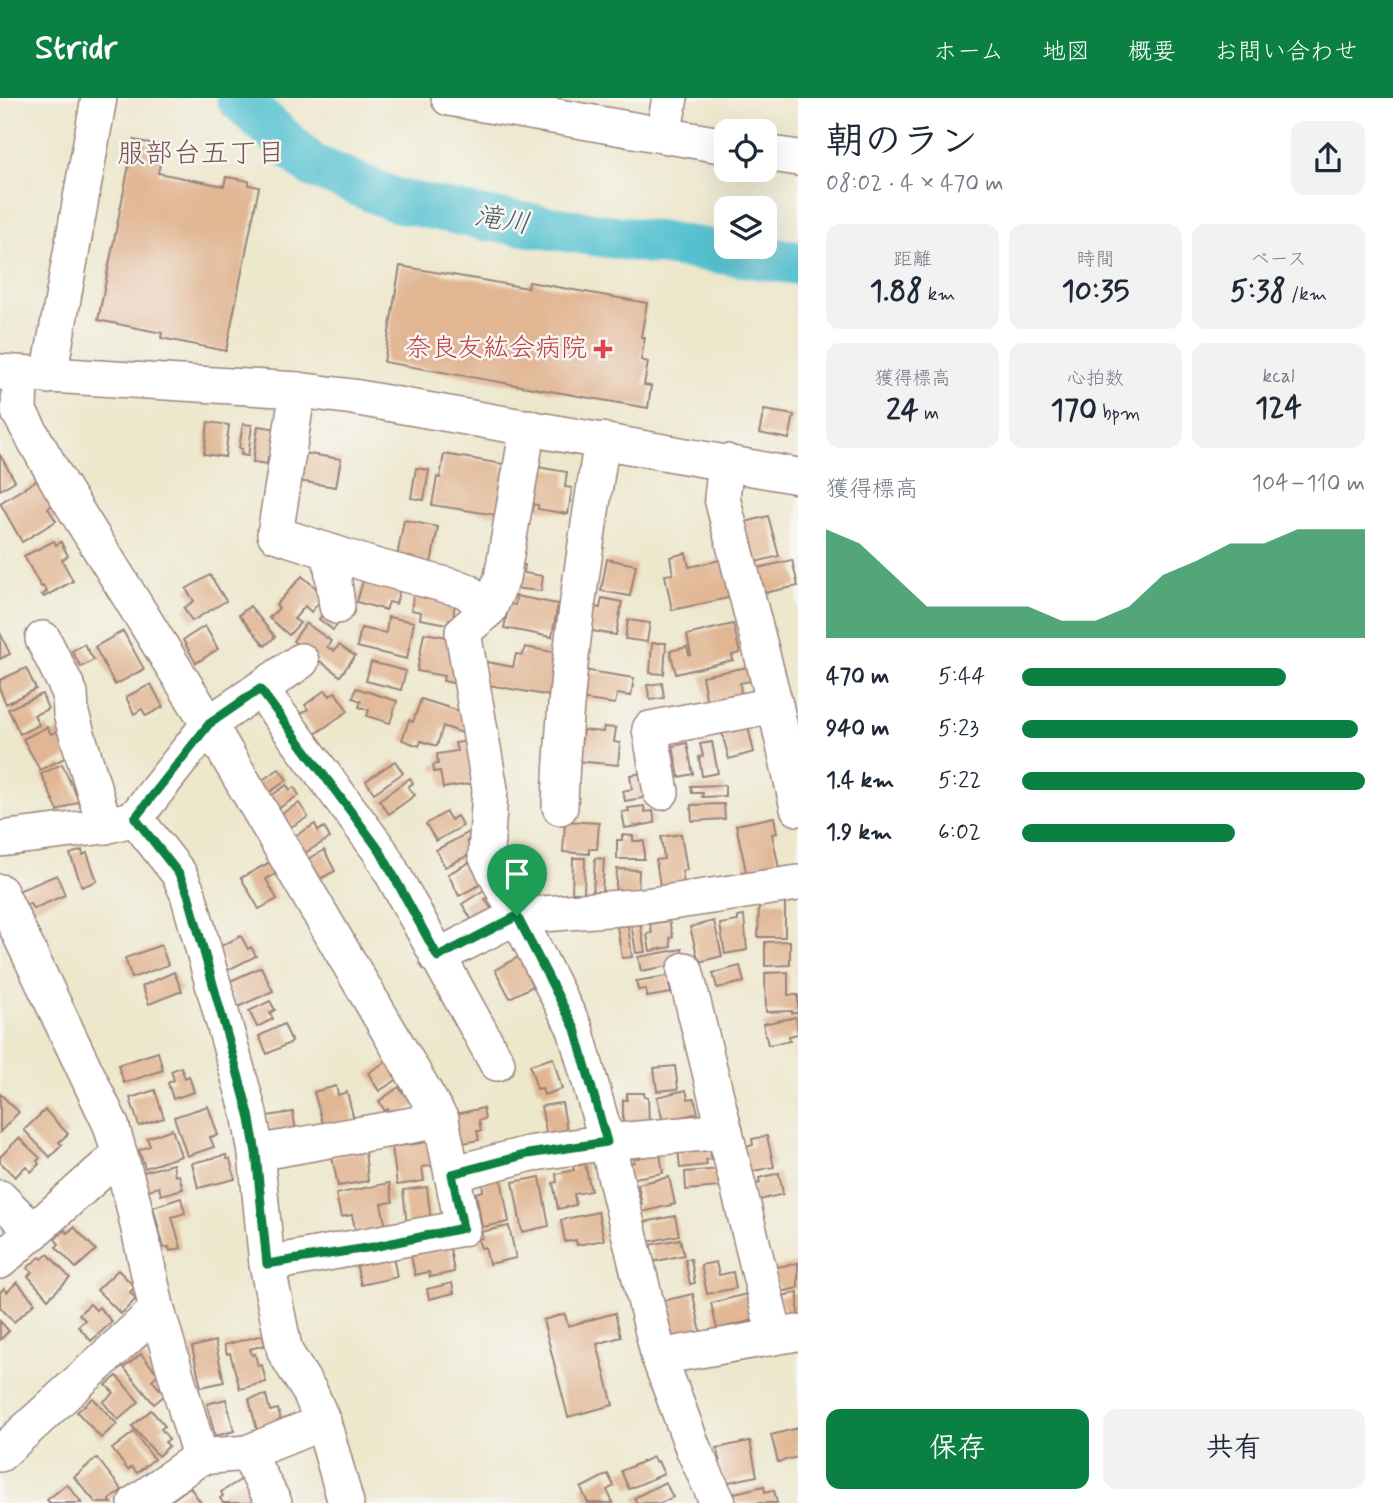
<!DOCTYPE html>
<html lang="ja">
<head>
<meta charset="utf-8">
<style>
  :root { --surface:#fff; --page:#f2f2f3; --text:#1f2937; --muted:#747a83; --accent:#0b8043 }
  body { margin:0; font-family:Mynerve,"Klee One",sans-serif; background:var(--page); color:var(--text); height:100vh; display:flex; flex-direction:column; font-size:26px; white-space:nowrap }
  * { box-sizing:border-box; margin:0 }
  p { font-size:23px; color:var(--muted) }
  .icon { flex:none; width:38px; height:38px; fill:none; stroke:currentColor; stroke-width:2; stroke-linecap:round; stroke-linejoin:round }
  .map { position:relative; flex:1; overflow:hidden }
  .sheet { display:flex; flex-direction:column; background:var(--surface); width:595px }
  .sheet>* { flex:none }
  .tools { position:absolute; left:714px; top:21px; display:grid; gap:14px }
  .tools a { display:grid; place-items:center; width:63px; height:63px; border-radius:14px; background:var(--surface); box-shadow:0 7px 28px #0002; font-size:35px }
  .pin { position:absolute; display:grid; place-items:center; width:60px; height:60px; color:#fff; margin:-72px -30px; border-radius:50% 50% 50% 0; rotate:-45deg; box-shadow:0 0 7px #0007 }
  .pin .icon { rotate:45deg }
  .round { display:grid; place-items:center; flex:none; width:74px; height:74px; border-radius:14px; background:var(--page) }
  .headline { display:flex; align-items:center; justify-content:space-between; height:119px; padding:0 28px }
  h1 { font-size:38px; font-weight:700; line-height:52px }
  .stats { display:grid; grid-template-columns:repeat(3,1fr); gap:10px; height:119px; padding:7px 28px }
  .stats div { display:grid; align-content:center; border-radius:14px; background:var(--page); text-align:center }
  .stats b { font-size:30px; font-weight:700 }
  .stats small { font-size:19px; font-weight:400 }
  .stats p { font-size:19px }
  .chart { height:196px; padding:14px 28px }
  .chart p { display:flex; justify-content:space-between }
  .chart svg { width:100%; height:126px; margin-top:7px; fill:var(--accent); opacity:.7 }
  .cta { display:flex; gap:14px; margin-top:auto; padding:14px 28px }
  .cta a { flex:1; height:80px; border-radius:14px; background:var(--accent); color:#fff; font-size:28px; font-weight:700; line-height:80px; text-align:center }
  .cta a+a { background:var(--page); color:var(--text) }
  ul { padding:0 28px; list-style:none; font-size:23px }
  li { display:grid; grid-template-columns:112px 84px 1fr; align-items:center; height:52px }
  li i { height:18px; border-radius:9px; background:var(--accent) }
  header { display:flex; align-items:center; gap:42px; box-sizing:border-box; height:98px; padding:0 35px; background:var(--accent); color:#fff }
  header strong { font-size:33px }
  nav { display:flex; gap:38px; margin-inline-start:auto; font-size:24px }
  main { display:flex; flex:1; min-height:0 }
  .map>svg:first-child { display:block }
  .lines { fill:none; stroke-linecap:round; stroke-linejoin:round }
  .river { stroke:#57c2d1; stroke-width:44 }
  .building { fill:#e1b693 }
  .minor-casing { stroke:#9c837c; stroke-width:38 }
  .minor { stroke:#fff; stroke-width:35 }
  .route-casing { stroke:#fff; stroke-width:14 }
  .route { stroke:#0b8043; stroke-width:9 }
  .health-dot { fill:#e0444e; stroke:#f6f6f2; stroke-width:2.5 }
  .labels { text-anchor:middle; dominant-baseline:central; stroke-width:5; stroke-linejoin:round; paint-order:stroke }
  .health-label { font-size:26px; fill:#be3a42; stroke:#f6f6f2; text-anchor:end }
  .neighbourhood-label { font-size:28px; fill:#7f544f; stroke:#f6f6f2 }
  .water-label { font-size:28px; font-style:italic; fill:#4f5865; stroke:#f6f6f2 }
</style>
</head>
<body>
<header>
<strong>Stridr</strong>
<nav><a>ホーム</a><a>地図</a><a>概要</a><a>お問い合わせ</a></nav>
</header>
<main>
<div class="map">
<svg width="798" height="1405" viewBox="0 0 798 1405">
  <rect width="100%" height="100%" fill="#f6f6f2"/>
  <filter id="ink" filterUnits="userSpaceOnUse"><feTurbulence type="fractalNoise" baseFrequency=".0143" numOctaves="2"/><feDisplacementMap in="SourceGraphic" scale="14" xChannelSelector="R" yChannelSelector="G"/><feConvolveMatrix kernelMatrix="1 2 1 2 8 2 1 2 1" color-interpolation-filters="sRGB"/></filter>
  <filter id="wash" filterUnits="userSpaceOnUse"><feTurbulence type="fractalNoise" baseFrequency=".00686" numOctaves="4" result="noise"/><feDisplacementMap in="SourceGraphic" scale="28" xChannelSelector="R" yChannelSelector="G"/><feGaussianBlur stdDeviation="1.57" result="paint"/><feColorMatrix in="noise" values="0 0 0 0 0 0 0 0 0 0 0 0 0 0 0 0 0 1.4 0 .05"/><feComposite in="paint" operator="in"/></filter>
  <g filter="url(#wash)">
    <rect width="100%" height="100%" fill="#ede7cc"/>
    <g class="lines">
      <polyline class="river" points="238,0 311,67 395,102 481,120 798,165"/>
    </g>
    <g id="blocks">
      <g class="building">
        <polygon points="134,42 164,48 158,75 224,88 226,79 249,83 249,87 259,89 226,253 161,240 162,235 98,222"/>
        <polygon points="400,168 528,190 529,184 647,205 641,239 645,239 641,262 648,264 644,287 651,288 648,310 384,264"/>
        <polygon points="764,312 794,317 789,341 759,335"/>
        <polygon points="208,324 229,327 225,359 204,356"/>
        <polygon points="243,326 252,327 248,358 241,357 242,351 239,350"/>
        <polygon points="258,328 279,331 275,360 268,359 267,366 253,364"/>
        <polygon points="303,355 341,361 336,389 298,383"/>
        <polygon points="444,356 503,366 502,373 511,374 496,417 432,407 437,379 440,380"/>
        <polygon points="0,357 15,383 0,392"/>
        <polygon points="537,369 567,374 565,389 572,390 568,416 538,411 538,407 531,406"/>
        <polygon points="416,370 429,372 424,402 411,400"/>
        <polygon points="42,379 53,407 48,410 56,423 22,444 0,405"/>
        <polygon points="768,418 779,458 752,465 742,425"/>
        <polygon points="404,422 438,429 430,471 396,464"/>
        <polygon points="54,443 56,447 61,444 68,458 62,462 73,483 44,499 42,497 47,494 43,488 41,489 24,458"/>
        <polygon points="686,455 689,469 725,461 733,499 672,512 665,477 673,476 670,459"/>
        <polygon points="607,461 636,467 630,498 601,493"/>
        <polygon points="792,462 798,488 759,496 758,470"/>
        <polygon points="515,465 525,467 524,475 543,478 541,493 511,490"/>
        <polygon points="365,476 401,486 396,506 389,504 386,512 357,504"/>
        <polygon points="210,477 226,503 192,523 184,510 194,503 186,491"/>
        <polygon points="302,478 325,498 311,514 305,508 294,521 300,525 289,537 269,520 279,510 276,507"/>
        <polygon points="414,493 455,505 453,521 449,521 448,526 420,521 421,514 411,512"/>
        <polygon points="516,498 558,506 552,539 504,530 509,506 515,507"/>
        <polygon points="602,500 622,504 616,537 581,531 585,508 600,510"/>
        <polygon points="250,508 275,539 265,548 239,517"/>
        <polygon points="328,510 341,522 333,532 319,521"/>
        <polygon points="388,519 414,524 407,561 357,549 361,530 386,535"/>
        <polygon points="628,522 650,525 647,544 625,541"/>
        <polygon points="306,525 331,543 327,549 334,553 339,547 355,558 340,578 293,543"/>
        <polygon points="733,526 740,555 732,557 733,562 676,576 670,553 687,549 689,557 691,557 687,537"/>
        <polygon points="205,528 218,551 196,565 183,542"/>
        <polygon points="123,533 144,571 115,587 95,549"/>
        <polygon points="0,535 10,556 0,561"/>
        <polygon points="424,535 454,540 457,559 453,585 443,583 444,578 417,573"/>
        <polygon points="652,545 666,545 664,576 650,575"/>
        <polygon points="84,546 94,562 81,569 72,553"/>
        <polygon points="525,549 559,555 551,598 483,586 487,564 513,569 516,556 523,557"/>
        <polygon points="371,564 406,573 401,592 366,583"/>
        <polygon points="753,568 756,582 740,585 741,596 708,611 702,578"/>
        <polygon points="26,570 36,591 6,606 0,592 0,582"/>
        <polygon points="583,572 634,580 631,598 617,596 615,606 579,601"/>
        <polygon points="662,585 664,600 650,602 647,587"/>
        <polygon points="151,586 163,609 146,618 142,611 134,616 126,599"/>
        <polygon points="356,590 397,603 390,625 367,618 369,612 359,609 361,603 353,600"/>
        <polygon points="325,592 330,598 335,594 348,613 315,636 301,616 308,611 305,607"/>
        <polygon points="42,596 48,611 34,617 39,627 20,636 8,611"/>
        <polygon points="421,601 469,616 462,635 443,628 437,648 421,643 419,648 402,642 409,622 413,624"/>
        <polygon points="47,629 51,636 61,632 69,658 40,672 23,641"/>
        <polygon points="604,629 616,630 614,644 620,645 618,667 576,663 578,645 581,646 583,632 603,634"/>
        <polygon points="748,629 754,654 729,661 722,635"/>
        <polygon points="468,643 474,685 443,690 440,673 434,674 433,667 438,666 437,656 457,653 455,645"/>
        <polygon points="712,644 718,675 702,678 699,659 703,658 700,646"/>
        <polygon points="687,645 693,676 679,679 673,648"/>
        <polygon points="395,663 403,675 374,695 366,683"/>
        <polygon points="62,666 79,703 58,713 41,676"/>
        <polygon points="279,671 287,682 264,698 256,686"/>
        <polygon points="649,674 654,698 625,703 623,693 632,691 630,677"/>
        <polygon points="410,680 413,685 408,689 415,697 389,716 379,702"/>
        <polygon points="287,687 290,692 294,689 299,697 273,714 265,702"/>
        <polygon points="725,687 725,698 702,699 703,695 692,695 691,688"/>
        <polygon points="299,705 308,719 284,733 276,719"/>
        <polygon points="724,706 725,721 692,723 691,707"/>
        <polygon points="644,708 645,714 653,713 655,725 625,730 622,714 629,713 628,710"/>
        <polygon points="446,714 451,722 457,718 463,728 436,743 426,726"/>
        <polygon points="774,719 777,735 772,736 780,775 744,783 742,774 746,773 736,727"/>
        <polygon points="565,723 599,725 597,751 589,751 589,756 563,754"/>
        <polygon points="315,726 318,733 324,729 330,740 303,756 293,739"/>
        <polygon points="471,733 474,739 467,743 473,755 445,769 436,752"/>
        <polygon points="681,736 687,772 682,773 684,785 660,788 656,762 664,761 661,739"/>
        <polygon points="622,737 633,738 633,743 644,743 644,761 617,761 617,742 622,742"/>
        <polygon points="82,752 83,757 87,755 97,783 82,789 70,756"/>
        <polygon points="324,752 335,773 320,781 318,776 312,779 304,763"/>
        <polygon points="573,760 585,760 584,795 572,795"/>
        <polygon points="595,760 604,761 602,795 593,795"/>
        <polygon points="270,764 276,776 266,781 277,801 259,811 241,780"/>
        <polygon points="470,764 481,786 459,798 448,776"/>
        <polygon points="617,771 639,772 638,799 615,798"/>
        <polygon points="57,777 65,797 33,811 30,805 24,808 18,793"/>
        <polygon points="484,792 489,799 485,801 494,815 475,827 462,806"/>
        <polygon points="759,803 785,804 785,839 758,839"/>
        <polygon points="744,818 747,852 725,856 720,826 738,823 738,819"/>
        <polygon points="669,823 673,839 670,840 671,849 650,853 647,836 652,835 650,826"/>
        <polygon points="714,823 722,858 699,864 690,829"/>
        <polygon points="640,824 645,854 636,855 631,825"/>
        <polygon points="628,827 632,859 622,860 617,828"/>
        <polygon points="241,838 248,851 251,849 256,858 228,872 217,850"/>
        <polygon points="790,843 790,867 765,868 765,844"/>
        <polygon points="161,847 168,867 132,880 125,860"/>
        <polygon points="682,851 685,865 641,873 638,859"/>
        <polygon points="520,858 535,887 510,900 495,872"/>
        <polygon points="740,868 744,884 717,890 713,875"/>
        <polygon points="261,869 273,893 238,909 226,885"/>
        <polygon points="174,874 182,893 149,906 142,888"/>
        <polygon points="788,874 788,897 798,897 798,915 792,915 792,913 766,914 765,875"/>
        <polygon points="673,877 674,886 669,887 671,895 647,899 646,891 638,892 636,883"/>
        <polygon points="270,903 275,912 270,915 273,921 257,929 249,913"/>
        <polygon points="796,919 798,936 789,938 790,943 768,947 763,926"/>
        <polygon points="284,926 292,944 267,956 259,938"/>
        <polygon points="158,954 163,972 124,985 118,967"/>
        <polygon points="553,960 562,991 544,997 542,990 537,991 530,967"/>
        <polygon points="390,961 401,979 379,993 368,975"/>
        <polygon points="675,968 678,991 657,993 654,970"/>
        <polygon points="181,969 185,980 189,978 194,994 173,1001 168,985 174,982 171,973"/>
        <polygon points="336,988 338,997 347,994 354,1022 324,1030 314,994"/>
        <polygon points="399,989 402,994 407,990 417,1006 394,1021 388,1011 385,1013 379,1003"/>
        <polygon points="155,992 164,1020 139,1028 130,1000"/>
        <polygon points="686,992 688,1001 694,1000 698,1015 663,1024 657,999"/>
        <polygon points="627,995 644,995 644,999 648,999 649,1026 623,1027 623,1002 627,1002"/>
        <polygon points="0,996 19,1014 0,1034"/>
        <polygon points="562,1005 568,1037 547,1040 541,1008"/>
        <polygon points="208,1008 218,1037 210,1039 214,1049 187,1058 174,1019"/>
        <polygon points="483,1010 485,1021 479,1022 481,1033 477,1033 479,1042 457,1046 451,1017"/>
        <polygon points="45,1012 68,1036 59,1044 62,1047 50,1059 24,1032"/>
        <polygon points="293,1014 296,1034 270,1038 267,1018"/>
        <polygon points="172,1031 181,1058 145,1070 139,1052 150,1048 147,1040"/>
        <polygon points="767,1038 774,1069 748,1074 743,1050 753,1047 752,1041"/>
        <polygon points="19,1040 40,1060 37,1063 39,1066 31,1074 26,1068 15,1079 0,1064 0,1059"/>
        <polygon points="429,1044 432,1068 422,1069 424,1083 397,1087 392,1049"/>
        <polygon points="710,1048 711,1061 706,1062 707,1067 680,1070 678,1051"/>
        <polygon points="365,1052 368,1083 338,1088 332,1059"/>
        <polygon points="660,1055 663,1075 629,1081 626,1066 634,1064 633,1061"/>
        <polygon points="226,1057 227,1061 230,1061 235,1081 198,1090 192,1065"/>
        <polygon points="173,1066 175,1078 179,1077 183,1091 161,1097 159,1089 148,1092 143,1074"/>
        <polygon points="585,1066 591,1093 574,1096 576,1107 558,1111 553,1085 557,1084 556,1076 574,1072 573,1068"/>
        <polygon points="722,1071 718,1076 719,1089 686,1092 685,1074"/>
        <polygon points="779,1075 783,1096 756,1103 752,1087 760,1085 759,1080"/>
        <polygon points="540,1079 549,1128 522,1134 513,1084"/>
        <polygon points="669,1079 675,1106 638,1115 636,1108 642,1107 638,1086"/>
        <polygon points="501,1080 509,1124 482,1129 476,1095 483,1093 482,1084"/>
        <polygon points="389,1085 393,1104 381,1106 386,1129 356,1135 352,1117 341,1119 336,1096"/>
        <polygon points="427,1089 431,1124 407,1127 403,1092"/>
        <polygon points="181,1100 185,1115 172,1119 181,1150 170,1153 169,1149 164,1150 153,1109"/>
        <polygon points="598,1114 604,1142 577,1147 576,1142 565,1144 561,1122"/>
        <polygon points="675,1118 679,1137 648,1144 644,1124"/>
        <polygon points="509,1128 516,1160 489,1166 485,1149 481,1150 478,1141 483,1140 481,1134"/>
        <polygon points="74,1129 96,1152 76,1170 56,1149 59,1146 55,1141 65,1132 67,1135"/>
        <polygon points="680,1141 684,1157 653,1164 650,1147"/>
        <polygon points="450,1150 454,1174 430,1179 429,1174 415,1177 411,1158"/>
        <polygon points="48,1156 70,1180 48,1201 28,1178 32,1174 27,1170 40,1159 42,1161"/>
        <polygon points="393,1158 397,1179 361,1187 356,1165"/>
        <polygon points="685,1161 691,1161 695,1185 690,1186"/>
        <polygon points="716,1164 719,1177 733,1174 736,1190 707,1196 701,1167"/>
        <polygon points="798,1165 798,1190 781,1194 772,1170"/>
        <polygon points="118,1172 135,1189 130,1194 136,1201 121,1216 97,1192"/>
        <polygon points="17,1184 35,1205 14,1224 0,1209 0,1194 4,1190 7,1194"/>
        <polygon points="452,1185 454,1195 429,1201 427,1191"/>
        <polygon points="798,1194 798,1221 789,1223 779,1199"/>
        <polygon points="693,1196 701,1235 671,1241 662,1203"/>
        <polygon points="747,1196 754,1222 717,1231 711,1205"/>
        <polygon points="90,1206 96,1212 99,1209 112,1224 91,1243 78,1228 85,1222 79,1216"/>
        <polygon points="615,1215 621,1239 597,1246 613,1307 568,1319 543,1222 565,1216 568,1228"/>
        <polygon points="0,1223 9,1233 0,1242"/>
        <polygon points="263,1237 265,1247 250,1251 252,1257 255,1256 258,1268 262,1267 266,1284 240,1291 230,1255 227,1256 224,1247"/>
        <polygon points="215,1243 224,1284 201,1289 192,1249"/>
        <polygon points="141,1256 158,1276 152,1282 165,1297 154,1306 124,1270"/>
        <polygon points="117,1278 139,1304 118,1322 103,1304 114,1295 106,1287"/>
        <polygon points="266,1297 270,1313 278,1311 282,1329 258,1336 249,1301"/>
        <polygon points="93,1300 117,1326 101,1340 77,1314"/>
        <polygon points="226,1301 234,1333 215,1338 207,1306"/>
        <polygon points="151,1312 165,1328 161,1331 169,1341 165,1344 169,1348 158,1358 132,1328"/>
        <polygon points="798,1330 798,1359 778,1364 771,1337"/>
        <polygon points="134,1334 154,1361 137,1375 132,1369 128,1372 112,1351"/>
        <polygon points="750,1343 757,1378 724,1385 717,1350"/>
        <polygon points="653,1359 655,1364 658,1363 664,1376 629,1391 621,1373"/>
        <polygon points="97,1360 122,1392 109,1402 112,1405 96,1405 74,1379"/>
        <polygon points="608,1376 614,1388 607,1392 613,1405 588,1405 581,1390"/>
        <polygon points="242,1381 258,1405 223,1405 220,1400 223,1398 221,1394"/>
        <polygon points="665,1384 673,1399 661,1405 637,1405 634,1400"/>
        <polygon points="67,1386 82,1405 50,1405 47,1402"/>
        <polygon points="764,1388 765,1394 774,1392 777,1405 732,1405 730,1396"/>
        <polygon points="190,1389 201,1405 174,1405 172,1402"/>
      </g>
    </g>
  </g>
  <g filter="url(#ink)">
    <use href="#blocks" fill-opacity="0" stroke="#9c837c" stroke-width="2"/>
    <g class="lines">
      <defs>
        <g id="minor">
          <polyline points="449,0 726,48"/>
          <polyline points="663,37 670,0"/>
          <polyline points="765,55 798,60"/>
          <polyline points="0,274 298,292 353,299 798,378"/>
          <polyline points="20,276 19,314 59,385 209,626 441,1022 463,1130 267,1166"/>
          <polyline points="49,278 99,0"/>
          <polyline points="298,292 275,436 374,468 465,492 489,511"/>
          <polyline points="528,329 502,480 489,511 463,534 490,691 486,757 575,931 607,1044 659,1259 693,1350 718,1405"/>
          <polyline points="726,364 722,400 775,607 798,710"/>
          <polyline points="330,454 337,508"/>
          <polyline points="43,541 70,595 71,616 105,728"/>
          <polyline points="260,591 301,563"/>
          <polyline points="661,694 650,631 775,607"/>
          <path d="M560,709C563,585 583,464 602,342"/>
          <polyline points="135,720 179,776 188,796 249,1015 256,1055 267,1166 285,1254 310,1294 323,1324 346,1405"/>
          <polyline points="0,741 105,728 135,720 209,626 260,591 380,753 497,965"/>
          <polyline points="0,794 111,1027 132,1100 157,1212 200,1359 136,1405"/>
          <polyline points="437,859 517,818 645,808 798,785"/>
          <polyline points="685,872 775,1238"/>
          <polyline points="256,1055 441,1022"/>
          <polyline points="452,1076 528,1056 607,1044 725,1033"/>
          <polyline points="0,1100 34,1134"/>
          <polyline points="0,1163 119,1057"/>
          <polyline points="659,1259 797,1235"/>
          <polyline points="247,1355 274,1405"/>
          <polyline points="0,1356 157,1212"/>
          <polyline points="200,1359 247,1355 323,1324"/>
        </g>
      </defs>
      <use href="#minor" class="minor-casing"/>
      <use href="#minor" class="minor"/>
    </g>
  </g>
  <g class="lines" filter="url(#ink)">
    <defs>
      <polygon id="route" points="260,591 380,753 438,859 517,818 575,931 607,1044 528,1056 452,1076 463,1130 373,1149 267,1166 256,1055 249,1016 188,796 179,776 135,720 209,626"/>
    </defs>
    <use href="#route" class="route-casing"/>
    <use href="#route" class="route"/>
  </g>
  <path class="health-dot" d="M599.5 240.5h7v7h7v7h-7v7h-7v-7h-7v-7h7z"/>
  <g class="labels">
    <g class="health-label">
      <text x="587" y="251">奈良友紘会病院</text>
    </g>
    <g class="neighbourhood-label">
      <text x="201" y="56">服部台五丁目</text>
    </g>
    <g class="water-label">
      <text transform="translate(502 123) rotate(9)">滝川</text>
    </g>
  </g>
</svg>
<div class="tools">
<a><svg class="icon" aria-label="locate" viewBox="0 0 24 24"><circle cx="12" cy="12" r="6"/><path d="M12 2v4M12 18v4M2 12h4M18 12h4"/></svg></a>
<a><svg class="icon" aria-label="layers" viewBox="0 0 24 24"><path d="M12 4l9 5-9 5-9-5zM3 14l9 5 9-5"/></svg></a>
</div>
<div class="pin" style="left:517px;top:818px;background:#1e9e55"><svg class="icon" aria-label="arrive" viewBox="0 0 24 24"><path d="M6 21V4h12l-3 4 3 4H6"/></svg></div>
</div>
<section class="sheet">
<div class="headline"><div><h1>朝のラン</h1><p>08:02 · 4 × 470 m</p></div><a class="round"><svg class="icon" aria-label="share" viewBox="0 0 24 24"><path d="M12 15V3M7 8l5-5 5 5M5 13v7h14v-7"/></svg></a></div>
<div class="stats">
<div><p>距離</p><b>1.88<small> km</small></b></div>
<div><p>時間</p><b>10:35</b></div>
<div><p>ペース</p><b>5:38<small> /km</small></b></div>
</div>
<div class="stats">
<div><p>獲得標高</p><b>24<small> m</small></b></div>
<div><p>心拍数</p><b>170<small> bpm</small></b></div>
<div><p>kcal</p><b>124</b></div>
</div>
<div class="chart"><p><span>獲得標高</span>104–110 m</p>
<svg viewBox="0 0 160 44" preserveAspectRatio="none"><path d="M0 44V6L10 11L20 22L30 33L40 33L50 33L60 33L70 38L80 38L90 33L100 22L110 17L120 11L130 11L140 6L150 6L160 6V44z"/></svg>
</div>
<ul>
<li><b>470 m</b>5:44<i style="width:77%"></i></li>
<li><b>940 m</b>5:23<i style="width:98%"></i></li>
<li><b>1.4 km</b>5:22<i style="width:100%"></i></li>
<li><b>1.9 km</b>6:02<i style="width:62%"></i></li>
</ul>
<div class="cta"><a>保存</a><a>共有</a></div>
</section>
</main>
</body>
</html>
